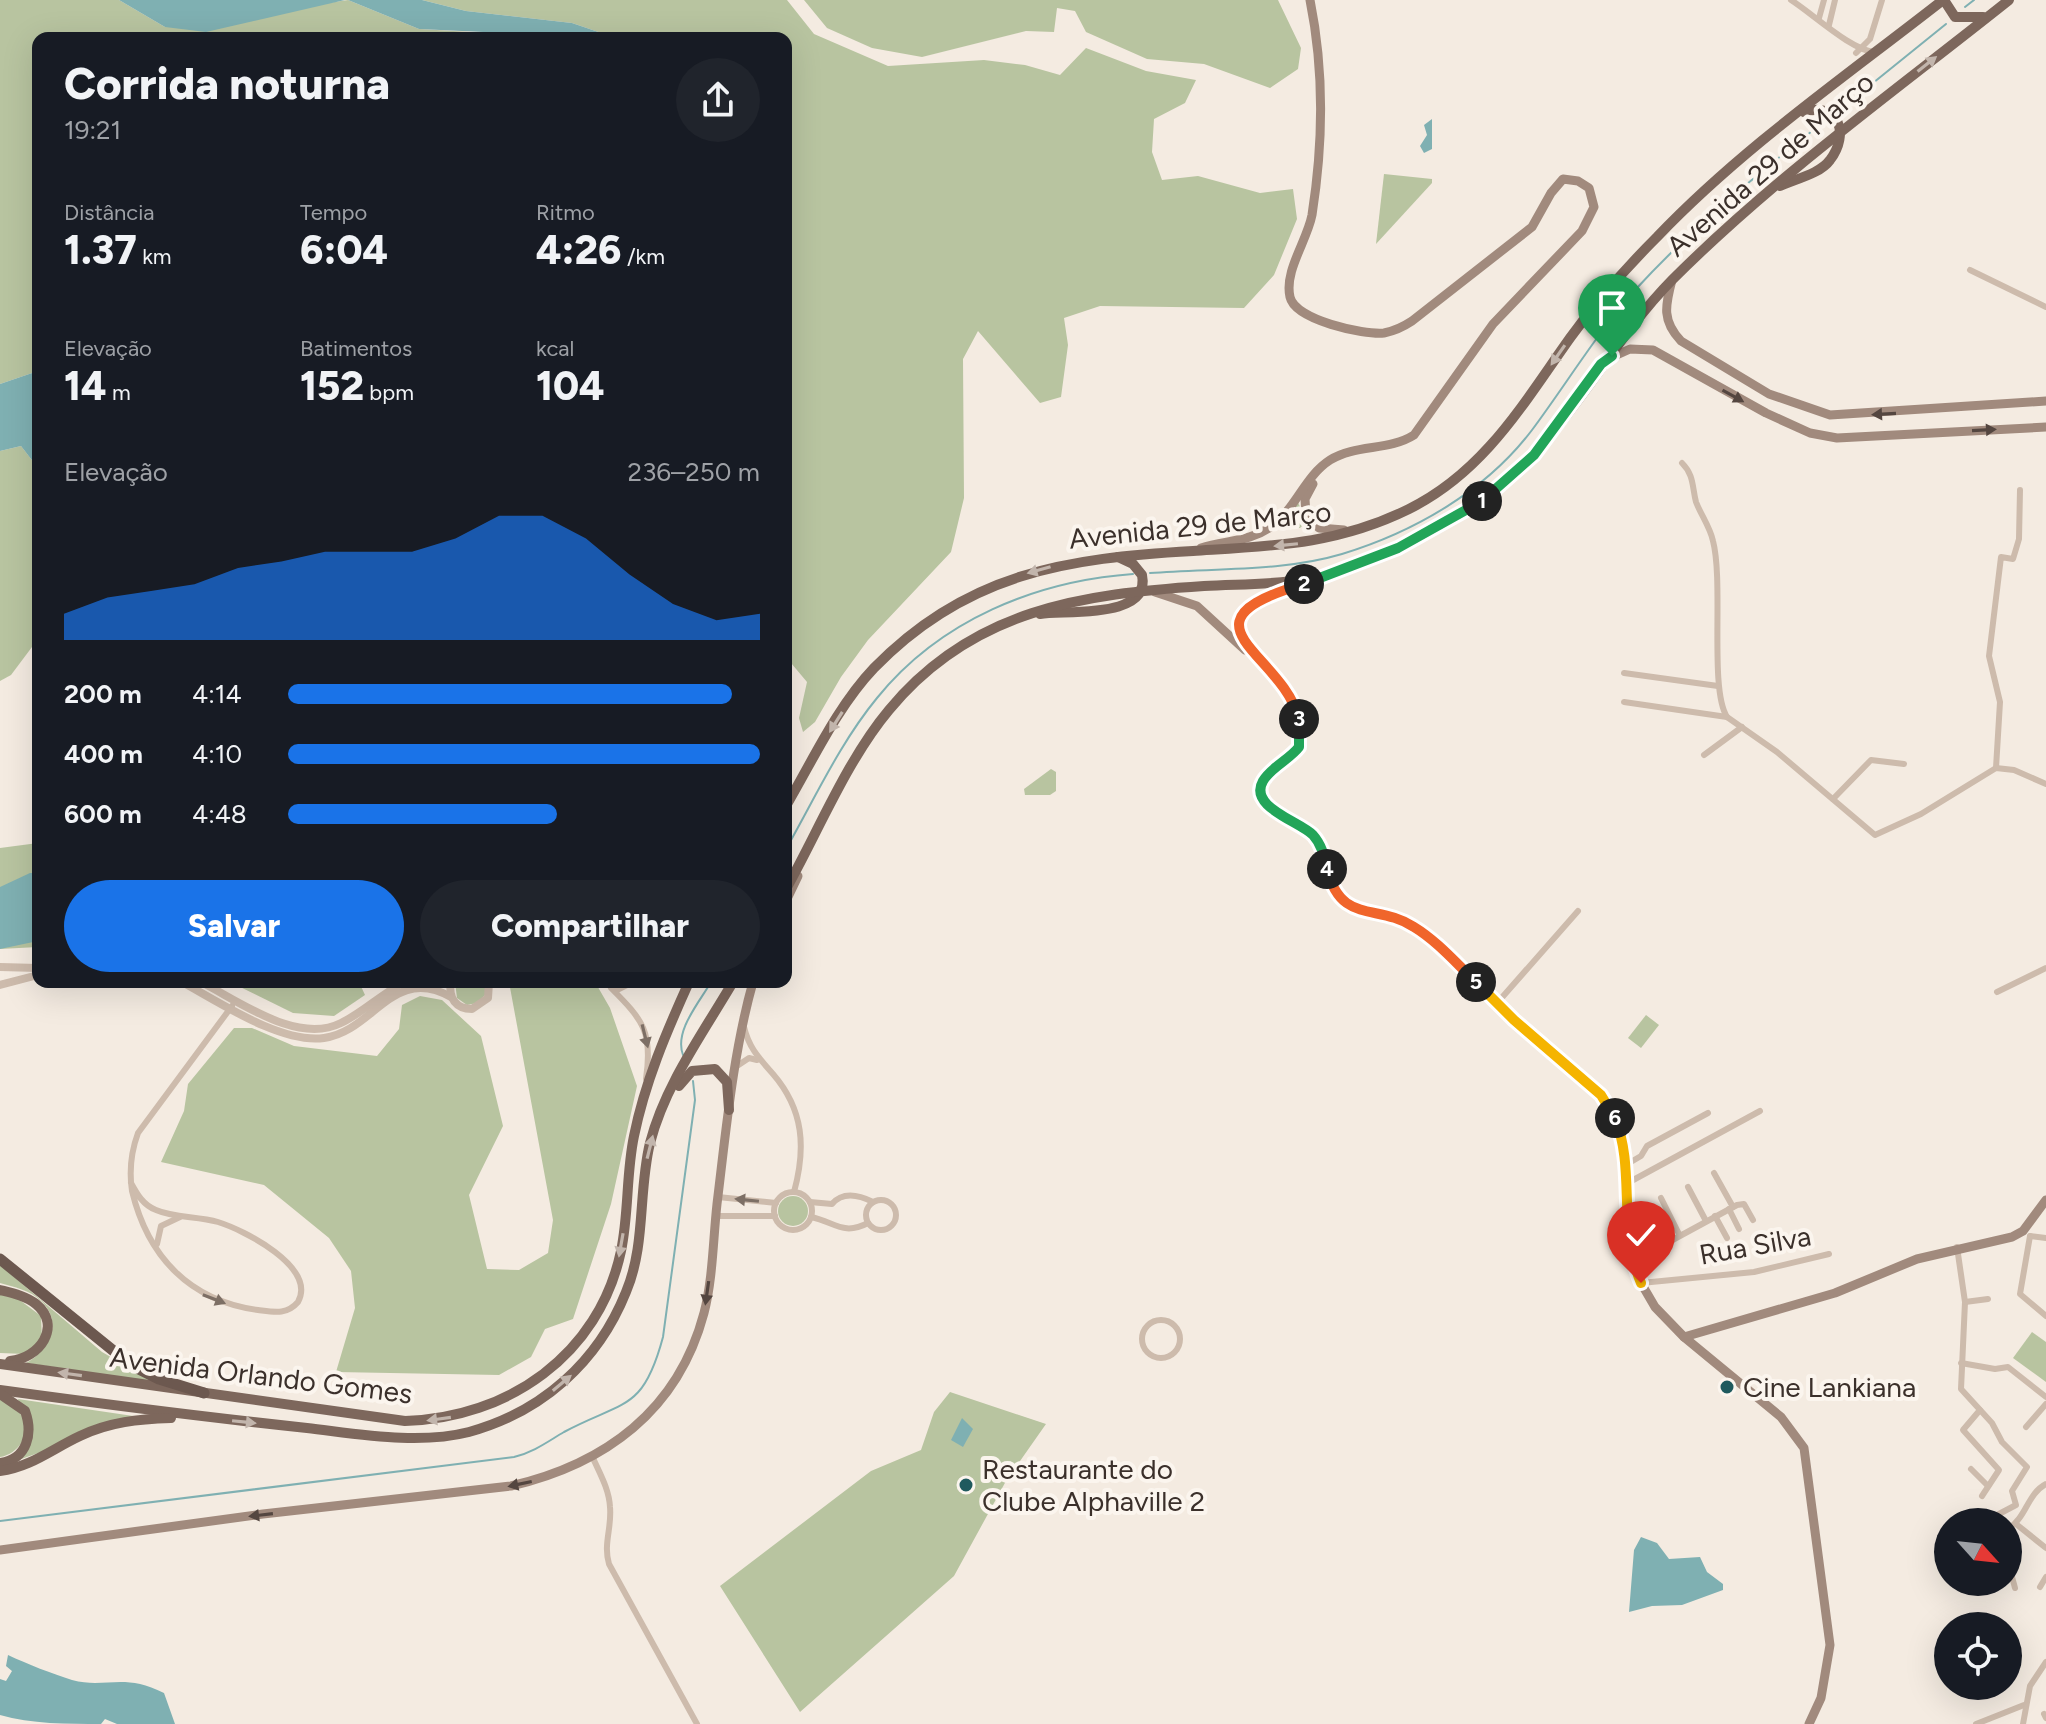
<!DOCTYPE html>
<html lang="pt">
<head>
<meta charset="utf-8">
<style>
  :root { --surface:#171b24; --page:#20242c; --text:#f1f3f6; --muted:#9ea1a6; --accent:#1a73e8 }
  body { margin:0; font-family:Figtree,sans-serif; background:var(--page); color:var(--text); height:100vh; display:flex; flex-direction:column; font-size:30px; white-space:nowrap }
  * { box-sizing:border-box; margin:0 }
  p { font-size:26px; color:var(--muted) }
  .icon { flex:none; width:44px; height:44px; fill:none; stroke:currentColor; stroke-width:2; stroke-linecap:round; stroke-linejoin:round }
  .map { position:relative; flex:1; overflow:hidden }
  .sheet { position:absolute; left:32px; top:32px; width:760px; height:956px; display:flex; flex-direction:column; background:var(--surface); border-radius:16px; box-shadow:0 8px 32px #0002 }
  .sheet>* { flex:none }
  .needle { width:52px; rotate:117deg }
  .tools { position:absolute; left:1934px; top:1508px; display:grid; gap:16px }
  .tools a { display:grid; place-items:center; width:88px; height:88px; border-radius:50%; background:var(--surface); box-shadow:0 8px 32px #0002; font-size:40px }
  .pin { position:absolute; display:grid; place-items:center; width:68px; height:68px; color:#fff; margin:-82px -34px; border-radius:50% 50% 50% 0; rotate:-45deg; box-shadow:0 0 8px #0007 }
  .pin .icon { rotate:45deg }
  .km { position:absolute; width:40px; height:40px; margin:-20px; border-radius:50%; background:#222; color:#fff; font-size:22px; line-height:40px; text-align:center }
  .round { display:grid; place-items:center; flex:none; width:84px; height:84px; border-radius:42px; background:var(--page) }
  .summary { display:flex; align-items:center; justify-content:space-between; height:136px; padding:0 32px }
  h1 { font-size:44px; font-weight:800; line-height:60px }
  .metrics { display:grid; grid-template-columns:repeat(3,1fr); gap:12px; height:136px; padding:8px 32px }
  .metrics div { display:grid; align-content:center }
  .metrics b { font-size:40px; font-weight:800 }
  .metrics small { font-size:22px; font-weight:400 }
  .metrics p { font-size:22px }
  .chart { height:224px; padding:16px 32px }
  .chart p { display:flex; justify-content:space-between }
  .chart svg { width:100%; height:144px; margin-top:8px; fill:var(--accent); opacity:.7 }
  .action { display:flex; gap:16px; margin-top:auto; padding:16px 32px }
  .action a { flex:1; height:92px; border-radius:48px; background:var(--accent); color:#fff; font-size:32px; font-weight:800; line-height:92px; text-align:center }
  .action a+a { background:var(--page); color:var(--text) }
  ul { padding:0 32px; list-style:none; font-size:26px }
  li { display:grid; grid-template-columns:128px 96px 1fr; align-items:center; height:60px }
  li i { height:20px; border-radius:10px; background:var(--accent) }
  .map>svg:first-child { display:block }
  .green { fill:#b8c4a0 }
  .water { fill:#7fb0b2 }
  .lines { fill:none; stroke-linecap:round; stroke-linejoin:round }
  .stream { stroke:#7fb0b2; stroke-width:2 }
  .minor { stroke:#cdbbac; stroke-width:6 }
  .tertiary { stroke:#cdbbac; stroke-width:8 }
  .secondary { stroke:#a18a7d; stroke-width:9 }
  .primary { stroke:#7d675c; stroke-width:10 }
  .trunk { stroke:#6c584f; stroke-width:11 }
  .oneway { fill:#c2b5ac }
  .oneway2 { fill:#544640 }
  .oneway3 { fill:#7d6f65 }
  .split-1-casing { stroke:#fff; stroke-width:16 }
  .split-2-casing { stroke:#fff; stroke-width:16 }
  .split-3-casing { stroke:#fff; stroke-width:16 }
  .split-4-casing { stroke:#fff; stroke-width:16 }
  .split-5-casing { stroke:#fff; stroke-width:16 }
  .split-6-casing { stroke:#fff; stroke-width:16 }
  .split-7-casing { stroke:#fff; stroke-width:16 }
  .split-1 { stroke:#22a559; stroke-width:10 }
  .split-2 { stroke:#22a559; stroke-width:10 }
  .split-3 { stroke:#f0652b; stroke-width:10 }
  .split-4 { stroke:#22a559; stroke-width:10 }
  .split-5 { stroke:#f0652b; stroke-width:10 }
  .split-6 { stroke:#f5b400; stroke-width:10 }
  .split-7 { stroke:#f5b400; stroke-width:10 }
  .poi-dot { fill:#1f5a5e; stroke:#fbf5ee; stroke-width:3 }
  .labels { text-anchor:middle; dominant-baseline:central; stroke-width:8; stroke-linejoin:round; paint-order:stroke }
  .street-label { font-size:28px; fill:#3b302b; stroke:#fbf5ee }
  .poi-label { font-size:28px; fill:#3b302b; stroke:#fbf5ee; text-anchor:start }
</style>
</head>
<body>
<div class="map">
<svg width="2046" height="1724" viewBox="0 0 2046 1724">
  <rect width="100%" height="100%" fill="#f4ebe1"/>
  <g class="green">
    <polygon points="0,0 119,0 165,27 348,0 419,29 578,38 38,38 38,371 0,384"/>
    <polygon points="422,0 787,0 814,34 888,66 984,60 1025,65 1060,75 1086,48 1146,71 1196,80 1185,103 1154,119 1152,152 1162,180 1198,176 1260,193 1293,189 1297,219 1274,275 1244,308 1100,306 1064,318 1068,345 1061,397 1040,403 978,331 963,359 964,498 951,552 868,640 841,677 815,722 803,732 799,718 807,682 786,657 786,38 616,38 572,23 466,11"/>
    <polygon points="804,0 1278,0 1301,48 1298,69 1270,88 1204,64 1147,59 1086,32 1075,11 1057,8 1054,32 1026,31 922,57 872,48 827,28"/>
    <polygon points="1384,174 1432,179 1432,183 1376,244"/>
    <polygon points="21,446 38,468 38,639 11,675 0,681 0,451"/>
    <polygon points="1298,502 1306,522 1300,528 1276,528"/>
    <polygon points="1051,769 1056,772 1056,791 1050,795 1025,795 1024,789"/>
    <polygon points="38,843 38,947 0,949 0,848"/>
    <polygon points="230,982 359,982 365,995 334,1016 293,1013"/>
    <polygon points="455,982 485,982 486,994 477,1003 467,1005 457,998"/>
    <polygon points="509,982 595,982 610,1008 637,1086 611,1204 573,1319 545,1329 531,1357 499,1375 336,1372 355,1308 351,1271 329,1238 264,1185 161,1162 184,1111 188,1084 234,1028 252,1028 294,1046 377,1056 399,1029 402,1005 420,996 442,1000 481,1036 503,1126 469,1195 487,1269 519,1270 548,1253 553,1220"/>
    <polygon points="1646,1015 1659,1025 1641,1048 1628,1038"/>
    <circle cx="793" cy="1211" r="15"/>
    <path d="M0,1265L102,1352L155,1382L26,1363C49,1351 64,1322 41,1301C30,1290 14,1287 0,1283Z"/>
    <polygon points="0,1294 17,1298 41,1316 42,1339 25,1354 0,1353"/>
    <polygon points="2032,1332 2046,1342 2046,1382 2013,1358"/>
    <polygon points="950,1392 1046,1424 1006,1481 954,1576 800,1712 720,1586 871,1471 921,1450 934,1412"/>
    <path d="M0,1399C7,1404 18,1409 22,1416C34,1433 17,1455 0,1457Z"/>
    <polygon points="18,1399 140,1417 10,1463 31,1441"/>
  </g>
  <g class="water">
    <polygon points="119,0 345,0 206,32 165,27"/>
    <polygon points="348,0 422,0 466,11 572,23 616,38 419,29"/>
    <polygon points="1432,119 1432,149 1424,153 1420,146 1427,135 1424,125"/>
    <polygon points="38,371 38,468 21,446 0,451 0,384"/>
    <polygon points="30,873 38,873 38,941 0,949 0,887"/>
    <polygon points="962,1418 973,1429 963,1447 951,1440"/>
    <polygon points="1641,1537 1657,1543 1669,1559 1700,1557 1707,1572 1723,1584 1723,1590 1682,1605 1652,1606 1629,1612 1634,1550"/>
    <path d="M8,1655C27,1664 53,1674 72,1680C106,1689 123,1672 164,1693L175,1724H117L105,1719L101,1724C68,1724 31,1724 0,1715V1679L6,1681L12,1671L6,1666Z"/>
  </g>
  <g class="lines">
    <g class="stream">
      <polyline points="1965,7 1974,0"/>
      <polyline points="1842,108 1946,24"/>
      <path d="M1150,573C1213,568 1282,572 1342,554C1414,532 1486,491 1532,430C1567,383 1597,333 1636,289C1692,228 1756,175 1821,124"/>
      <path d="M786,849C815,798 840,743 877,698C940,620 1036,581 1133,574"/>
      <path d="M683,1055C674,1031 699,1003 711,982"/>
      <path d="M0,1521L514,1457C534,1452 547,1442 564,1432C624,1400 643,1412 663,1337L695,1100L693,1081"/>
    </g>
    <g class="minor">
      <path d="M1791,0C1813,14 1852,51 1875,52"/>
      <polyline points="1819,18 1824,0"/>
      <polyline points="1829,25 1835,0"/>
      <polyline points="1856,53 1870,39 1882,0"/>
      <polyline points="1970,270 2046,307"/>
      <path d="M1682,463C1694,475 1692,486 1696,502C1701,515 1710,527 1713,541C1724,583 1709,689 1727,717"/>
      <polyline points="1624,673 1718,686"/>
      <polyline points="1624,702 1727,717 1777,752 1875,835 1921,814 1996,768 2014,770 2046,784"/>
      <polyline points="1704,755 1742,727"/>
      <polyline points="1996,768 2000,702 1989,656 2001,557 2013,559 2019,539 2020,490"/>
      <polyline points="1833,799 1871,760 1904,764"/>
      <polyline points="603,982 617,990 633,982"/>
      <path d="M611,988C643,1020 653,1032 646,1079"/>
      <polyline points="1997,992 2046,968"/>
      <polyline points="1498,1002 1578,911"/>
      <path d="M744,1027C749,1048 759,1058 773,1074C804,1110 806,1148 794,1192"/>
      <polyline points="737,1066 749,1058 757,1060"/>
      <polyline points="1624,1166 1641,1156 1647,1146 1708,1113"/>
      <polyline points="1714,1173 1733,1207"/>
      <path d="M131,1183C137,1194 143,1205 156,1210C174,1218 198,1216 218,1222C244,1230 317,1267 298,1302C287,1315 274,1312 258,1310C190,1301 148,1257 132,1191C129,1171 131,1152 138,1133L232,1006"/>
      <polyline points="1624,1185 1760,1111"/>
      <polyline points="1688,1187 1706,1221"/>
      <circle cx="793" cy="1211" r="19"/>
      <polyline points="718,1197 776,1203"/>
      <polyline points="1661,1198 1679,1234"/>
      <circle cx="881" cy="1215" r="15"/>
      <path d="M810,1202L832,1204C843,1191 859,1195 873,1202"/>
      <polyline points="1729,1209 1739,1229"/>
      <polyline points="716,1216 775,1216"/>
      <polyline points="1715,1216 1727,1238"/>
      <path d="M811,1217C835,1222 843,1236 868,1223"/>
      <polyline points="1640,1222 1654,1248"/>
      <polyline points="2030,1236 2020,1294 2046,1316"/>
      <polyline points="2030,1236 2046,1238"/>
      <polyline points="157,1244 161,1226 180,1217"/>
      <polyline points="1957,1247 1965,1302 1961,1389 1992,1423 2002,1442 2027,1467 2012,1491 2016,1505 1997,1515"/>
      <polyline points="1632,1262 1737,1205 1744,1204 1753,1220"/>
      <polyline points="1641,1283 1754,1272 1829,1254"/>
      <polyline points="1965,1302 1988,1299"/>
      <circle cx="1161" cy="1339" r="19"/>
      <polyline points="1961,1363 1995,1369 2008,1367 2046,1397"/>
      <polyline points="1980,1410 1963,1430 1999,1470 1982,1496"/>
      <polyline points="2026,1427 2046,1404"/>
      <path d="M593,1458C600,1474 609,1489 610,1507C612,1528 603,1544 609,1564L697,1724"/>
      <polyline points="1971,1469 1988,1486"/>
      <polyline points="2016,1524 2046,1548"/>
      <path d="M2008,1529C2027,1517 2027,1494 2046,1484"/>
      <polyline points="2008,1562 2015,1588"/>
      <polyline points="2040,1587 2046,1577"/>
      <polyline points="2044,1714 2046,1718"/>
      <polyline points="1976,1724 2024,1705"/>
      <polyline points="2023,1724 2030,1686 2046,1662"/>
    </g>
    <g class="tertiary">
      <polyline points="0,967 38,968"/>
      <path d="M182,982C219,1002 281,1044 324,1038C374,1031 393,964 451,997"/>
      <path d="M201,982C239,1001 297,1045 341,1023C364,1012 382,993 405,982"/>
      <path d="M451,982C448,998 456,1009 472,1009L488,998L489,982"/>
      <polyline points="0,985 38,975"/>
    </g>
    <g class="secondary">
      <path d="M1672,280C1665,306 1662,321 1681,341L1769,394L1830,415L2046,401"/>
      <polyline points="1610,358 1630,349 1653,350 1766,413 1810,433 1837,438 2046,427"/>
      <polyline points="1313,484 1305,499 1306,516 1319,528 1344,530"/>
      <path d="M1201,548C1226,540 1250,542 1272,526C1296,508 1305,476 1330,460C1356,444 1389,451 1414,435L1493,324L1582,231L1594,207L1589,188L1578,181L1563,179L1551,193L1532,227L1412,321C1403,327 1394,331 1384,333C1363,335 1295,320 1290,297C1284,271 1307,241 1312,215C1323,145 1324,69 1310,0"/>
      <path d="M1310,581L1259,598L1241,618C1234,664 1323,692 1299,746C1292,761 1274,768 1263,780L1262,798L1318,841L1331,884L1341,899L1360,911L1402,920L1426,935L1514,1020L1601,1095L1613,1113L1622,1140L1627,1244L1641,1283L1655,1307L1684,1337L1781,1417L1804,1448L1830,1645L1821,1698L1809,1724"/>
      <polyline points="1155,592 1197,606 1245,650"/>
      <polyline points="786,901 798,876"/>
      <polyline points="1684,1337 1835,1293 1917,1259 2012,1237 2023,1231 2046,1200"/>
      <path d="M0,1550L263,1514L511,1486C605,1464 678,1411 704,1313C713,1278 713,1240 717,1204C726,1131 733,1053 753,982"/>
    </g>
    <g class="primary">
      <polyline points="1944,0 1955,17 1983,17"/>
      <path d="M1780,186C1795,179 1820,174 1830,160C1850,134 1839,101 1804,112"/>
      <path d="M1040,614C1068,610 1151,619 1142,575L1133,564L1118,557"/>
      <path d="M786,806C813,760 837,707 874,668C966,573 1067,558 1193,551C1272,546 1336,545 1409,509C1484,472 1523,404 1570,338C1596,302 1626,268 1657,237C1742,148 1846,76 1943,0"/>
      <path d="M786,889C818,832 847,760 889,710C972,609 1083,594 1204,586C1238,584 1274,585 1307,579C1369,567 1429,536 1481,501C1562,446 1604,349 1672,280C1776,176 1895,91 2009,0"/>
      <polyline points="679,1086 692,1071 715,1069 727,1082 729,1110"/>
      <path d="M0,1290C12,1293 26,1296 36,1304C63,1326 39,1359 10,1361"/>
      <path d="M0,1364L405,1421C508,1418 599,1355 621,1251C629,1213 626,1174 634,1136C645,1082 666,1033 689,982"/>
      <path d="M0,1390C102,1404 204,1417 307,1428C359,1434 418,1445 469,1432C542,1412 598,1362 626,1292C646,1245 638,1192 650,1143C665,1085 703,1033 733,982"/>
      <path d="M0,1394L25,1411C33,1433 28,1459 0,1463"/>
      <path d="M0,1471C31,1467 52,1449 80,1436C109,1422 139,1419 171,1418"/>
    </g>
    <polyline class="trunk" points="0,1259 131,1365 159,1379 204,1393"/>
  </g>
  <defs><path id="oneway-solid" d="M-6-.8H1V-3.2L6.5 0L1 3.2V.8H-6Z" transform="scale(2)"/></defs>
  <g class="oneway">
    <use href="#oneway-solid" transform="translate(1927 64) rotate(-38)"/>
    <use href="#oneway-solid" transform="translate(1558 355) rotate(125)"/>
    <use href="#oneway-solid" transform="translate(1286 545) rotate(174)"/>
    <use href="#oneway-solid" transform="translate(1039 570) rotate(164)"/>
    <use href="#oneway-solid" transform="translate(836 722) rotate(122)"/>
    <use href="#oneway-solid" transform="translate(650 1147) rotate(-76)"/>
    <use href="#oneway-solid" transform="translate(621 1245) rotate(100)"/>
    <use href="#oneway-solid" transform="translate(70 1374) rotate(-172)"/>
    <use href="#oneway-solid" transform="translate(562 1383) rotate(-40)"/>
    <use href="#oneway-solid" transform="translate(439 1419) rotate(172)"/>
    <use href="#oneway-solid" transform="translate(244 1422) rotate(6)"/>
  </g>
  <g class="oneway2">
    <use href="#oneway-solid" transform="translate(1733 396) rotate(29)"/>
    <use href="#oneway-solid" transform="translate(1884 414) rotate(177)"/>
    <use href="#oneway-solid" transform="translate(1984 430) rotate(-3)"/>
    <use href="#oneway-solid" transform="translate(707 1293) rotate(98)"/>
    <use href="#oneway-solid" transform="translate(520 1484) rotate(168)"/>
    <use href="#oneway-solid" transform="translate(261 1515) rotate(173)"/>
  </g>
  <g class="oneway3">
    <use href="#oneway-solid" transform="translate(645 1036) rotate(76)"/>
    <use href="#oneway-solid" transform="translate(747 1200) rotate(-174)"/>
    <use href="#oneway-solid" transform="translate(214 1299) rotate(21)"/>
  </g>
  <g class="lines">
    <defs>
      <polyline id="split-1" points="1482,501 1534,455 1601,364 1612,356"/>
      <polyline id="split-2" points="1304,584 1398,548 1482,501"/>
      <path id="split-3" d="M1299,719C1282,652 1170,623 1304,584"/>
      <path id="split-4" d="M1299,719V747C1289,760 1271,767 1263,781C1248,807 1299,821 1313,835C1322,845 1324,856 1327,869"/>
      <path id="split-5" d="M1327,869C1341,925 1377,903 1414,927C1437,941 1456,963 1476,982"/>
      <polyline id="split-6" points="1476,982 1514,1020 1601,1095 1615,1118"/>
      <path id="split-7" d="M1615,1118C1636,1170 1617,1226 1641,1283"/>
    </defs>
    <use href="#split-1" class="split-1-casing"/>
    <use href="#split-2" class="split-2-casing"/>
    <use href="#split-3" class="split-3-casing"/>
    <use href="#split-4" class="split-4-casing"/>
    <use href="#split-5" class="split-5-casing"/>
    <use href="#split-6" class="split-6-casing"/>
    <use href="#split-7" class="split-7-casing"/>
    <use href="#split-1" class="split-1"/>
    <use href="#split-2" class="split-2"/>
    <use href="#split-3" class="split-3"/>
    <use href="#split-4" class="split-4"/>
    <use href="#split-5" class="split-5"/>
    <use href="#split-6" class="split-6"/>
    <use href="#split-7" class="split-7"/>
  </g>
  <g class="poi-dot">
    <circle cx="1727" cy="1387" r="8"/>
    <circle cx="966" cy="1485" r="8"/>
  </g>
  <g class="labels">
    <g class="street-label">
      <text transform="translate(1770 164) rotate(-41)">Avenida 29 de Março</text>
      <text transform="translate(1200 525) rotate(-6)">Avenida 29 de Março</text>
      <text transform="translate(1755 1245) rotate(-10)">Rua Silva</text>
      <text transform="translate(261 1375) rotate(7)">Avenida Orlando Gomes</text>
    </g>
    <g class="poi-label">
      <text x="1743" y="1387">Cine Lankiana</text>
      <text x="982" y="1469">Restaurante do<tspan x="982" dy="32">Clube Alphaville 2</tspan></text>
    </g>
  </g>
</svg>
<div class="tools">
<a><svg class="needle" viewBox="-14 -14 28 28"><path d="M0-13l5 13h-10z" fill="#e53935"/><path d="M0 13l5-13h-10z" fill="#9ea1a6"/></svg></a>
<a><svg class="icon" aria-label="locate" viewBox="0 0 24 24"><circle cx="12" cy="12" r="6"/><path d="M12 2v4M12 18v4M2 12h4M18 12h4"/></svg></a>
</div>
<div class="pin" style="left:1612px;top:356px;background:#1e9e55"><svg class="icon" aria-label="arrive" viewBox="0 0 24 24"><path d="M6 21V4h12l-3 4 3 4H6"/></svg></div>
<div class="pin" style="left:1641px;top:1283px;background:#d93025"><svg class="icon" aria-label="check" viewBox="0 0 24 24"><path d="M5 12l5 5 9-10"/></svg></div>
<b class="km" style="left:1482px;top:501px">1</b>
<b class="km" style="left:1304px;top:584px">2</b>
<b class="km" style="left:1299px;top:719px">3</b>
<b class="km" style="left:1327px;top:869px">4</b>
<b class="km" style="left:1476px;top:982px">5</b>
<b class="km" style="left:1615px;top:1118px">6</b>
<section class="sheet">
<div class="summary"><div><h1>Corrida noturna</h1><p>19:21</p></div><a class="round"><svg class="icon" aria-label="share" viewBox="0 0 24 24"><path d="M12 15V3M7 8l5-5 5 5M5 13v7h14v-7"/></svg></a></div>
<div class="metrics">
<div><p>Distância</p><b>1.37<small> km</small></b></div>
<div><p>Tempo</p><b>6:04</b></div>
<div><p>Ritmo</p><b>4:26<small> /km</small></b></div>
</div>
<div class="metrics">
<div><p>Elevação</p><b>14<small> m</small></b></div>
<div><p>Batimentos</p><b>152<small> bpm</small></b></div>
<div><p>kcal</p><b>104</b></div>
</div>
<div class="chart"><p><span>Elevação</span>236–250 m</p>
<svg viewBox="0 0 160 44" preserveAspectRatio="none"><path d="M0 44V36L10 31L20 29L30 27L40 22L50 20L60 17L70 17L80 17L90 13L100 6L110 6L120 13L130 24L140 33L150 38L160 36V44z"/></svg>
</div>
<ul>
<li><b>200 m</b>4:14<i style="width:94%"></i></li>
<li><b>400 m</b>4:10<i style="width:100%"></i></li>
<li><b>600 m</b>4:48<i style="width:57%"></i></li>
</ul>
<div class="action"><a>Salvar</a><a>Compartilhar</a></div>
</section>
</div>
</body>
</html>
